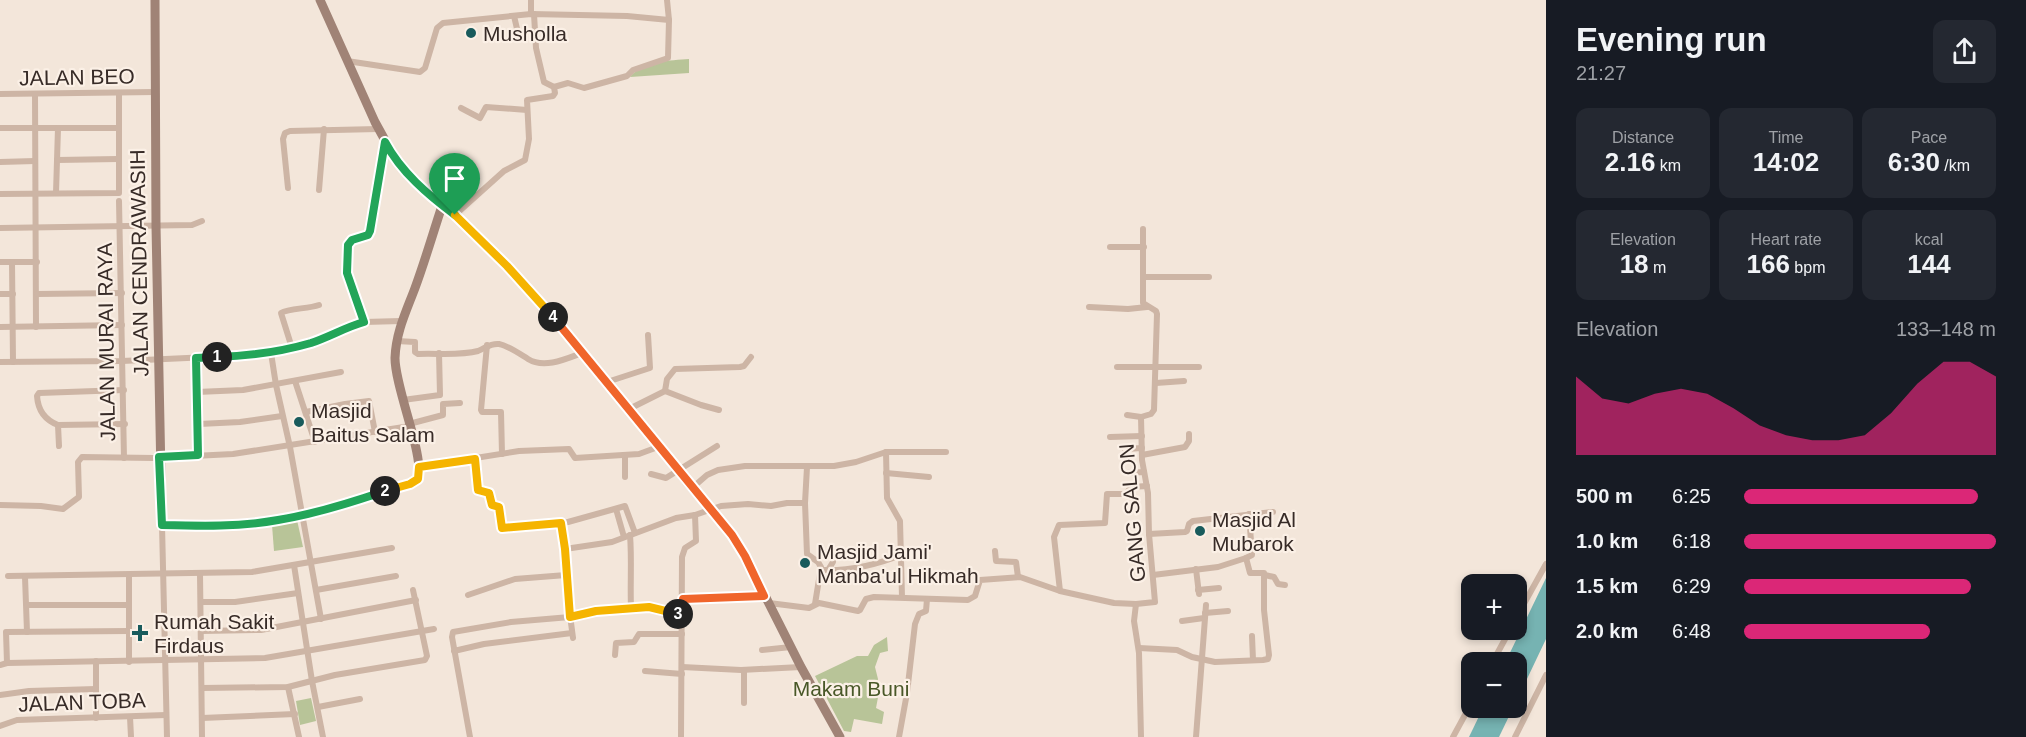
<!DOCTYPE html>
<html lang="en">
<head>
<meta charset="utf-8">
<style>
  :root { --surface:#171b24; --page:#242831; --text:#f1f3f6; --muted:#9ea1a6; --accent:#db2777 }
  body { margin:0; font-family:Helvetica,sans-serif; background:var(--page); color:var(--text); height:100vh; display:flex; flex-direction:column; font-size:22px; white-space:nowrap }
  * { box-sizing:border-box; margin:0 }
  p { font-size:20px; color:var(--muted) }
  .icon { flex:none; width:33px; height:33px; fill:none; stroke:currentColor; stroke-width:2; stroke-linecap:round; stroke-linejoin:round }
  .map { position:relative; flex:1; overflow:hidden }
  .drawer { display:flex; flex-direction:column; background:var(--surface); width:480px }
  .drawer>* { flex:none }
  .controls { position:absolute; left:1461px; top:574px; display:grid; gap:12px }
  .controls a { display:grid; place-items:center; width:66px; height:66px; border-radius:12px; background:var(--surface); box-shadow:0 3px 9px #0003; font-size:30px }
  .pin { position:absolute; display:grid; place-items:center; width:51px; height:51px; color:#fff; margin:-62px -26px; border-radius:50% 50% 50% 0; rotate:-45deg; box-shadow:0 0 6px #0007 }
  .pin .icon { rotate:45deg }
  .km { position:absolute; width:30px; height:30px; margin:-15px; border-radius:50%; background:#222; color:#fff; font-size:16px; line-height:30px; text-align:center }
  .round { display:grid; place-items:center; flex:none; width:63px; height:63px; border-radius:12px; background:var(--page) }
  .overview { display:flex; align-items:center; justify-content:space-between; height:102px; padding:0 30px }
  h1 { font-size:33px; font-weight:700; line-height:45px }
  .figures { display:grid; grid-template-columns:repeat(3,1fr); gap:9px; height:102px; padding:6px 30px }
  .figures div { display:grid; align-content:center; border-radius:12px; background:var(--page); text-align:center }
  .figures b { font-size:26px; font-weight:700 }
  .figures small { font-size:16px; font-weight:400 }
  .figures p { font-size:16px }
  .chart { height:168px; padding:12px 30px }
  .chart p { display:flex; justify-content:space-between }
  .chart svg { width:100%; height:108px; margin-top:6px; fill:var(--accent); opacity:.7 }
  ul { padding:0 30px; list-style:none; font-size:20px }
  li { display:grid; grid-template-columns:96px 72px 1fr; align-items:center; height:45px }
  li i { height:15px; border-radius:8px; background:var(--accent) }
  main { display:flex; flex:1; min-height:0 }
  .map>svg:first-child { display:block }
  .green { fill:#b8c498 }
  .water { fill:#76b3b2 }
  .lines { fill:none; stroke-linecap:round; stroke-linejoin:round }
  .street { stroke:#cdb5a5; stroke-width:6 }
  .secondary { stroke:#a08376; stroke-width:9 }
  .split-1-casing { stroke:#fff; stroke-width:12 }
  .split-2-casing { stroke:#fff; stroke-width:12 }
  .split-3-casing { stroke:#fff; stroke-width:12 }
  .split-4-casing { stroke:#fff; stroke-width:12 }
  .split-5-casing { stroke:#fff; stroke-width:12 }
  .split-1 { stroke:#22a559; stroke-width:8 }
  .split-2 { stroke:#22a559; stroke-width:8 }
  .split-3 { stroke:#f5b400; stroke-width:8 }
  .split-4 { stroke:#f0652b; stroke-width:8 }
  .split-5 { stroke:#f5b400; stroke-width:8 }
  .poi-dot { fill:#195b5c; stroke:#fbf0e6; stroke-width:2 }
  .labels { text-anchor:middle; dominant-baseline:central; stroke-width:4.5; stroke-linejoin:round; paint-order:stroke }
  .poi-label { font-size:21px; fill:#372b27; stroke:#fbf0e6; text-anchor:start }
  .street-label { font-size:21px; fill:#372b27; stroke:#fbf0e6 }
  .park-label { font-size:21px; fill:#495828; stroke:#fbf0e6 }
</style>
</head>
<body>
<main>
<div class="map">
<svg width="1546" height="737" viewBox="0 0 1546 737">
  <rect width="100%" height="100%" fill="#f3e6da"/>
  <g class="green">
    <path d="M689,59V73L630,77C641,62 671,60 689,59Z"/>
    <polygon points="297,520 303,547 274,551 272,525"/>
    <polygon points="887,637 888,651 880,653 875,667 878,679 876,689 879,692 876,708 884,712 882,724 854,719 851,732 844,731 815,676 857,656 868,656 874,645"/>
    <polygon points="311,698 316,721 300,725 296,701"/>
  </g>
  <g class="water">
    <polygon points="1546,578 1546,639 1517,700 1516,663 1505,663"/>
    <polygon points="1483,708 1513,708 1499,737 1469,737"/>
  </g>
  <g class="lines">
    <g class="street">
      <polyline points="531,0 531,14"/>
      <polyline points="534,14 536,48 544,82 554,87"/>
      <polyline points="514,16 518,33"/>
      <polyline points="347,61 420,72 425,68 437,28 443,23 531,14 627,16 669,20 667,0"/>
      <polyline points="0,94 155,92"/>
      <polyline points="35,94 36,327"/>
      <polyline points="461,108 480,118 486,107 527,110"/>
      <polyline points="0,128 119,128"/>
      <polyline points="57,160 118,159"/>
      <polyline points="0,162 35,161"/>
      <polyline points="288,188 283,139 285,133 290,131 378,129"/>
      <polyline points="319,190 324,129"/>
      <polyline points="56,193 58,128"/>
      <polyline points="0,194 119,193 119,93"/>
      <polyline points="119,201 124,458"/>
      <polyline points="455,215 504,171 525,160 529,139 527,100 553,96 555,93 554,87 568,83 584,88 627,76 633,70 668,58 669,20"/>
      <polyline points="0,228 192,225 202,221"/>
      <polyline points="1110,247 1144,247"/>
      <polyline points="0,262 37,262"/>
      <polyline points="12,262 13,362"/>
      <polyline points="1144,277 1209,277"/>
      <polyline points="0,294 13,294"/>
      <polyline points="37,294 122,293"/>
      <polyline points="1089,307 1128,309 1147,307"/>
      <polyline points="364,322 347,273 348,245 352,240 368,235 370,231 385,142"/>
      <polyline points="0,327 122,325"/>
      <path d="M397,341L415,342V352L418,354C437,353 460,356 478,351C486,348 490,343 499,344C509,346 520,354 528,359C544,369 566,359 582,353"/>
      <polyline points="487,345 481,410 482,412 501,412 502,454"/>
      <path d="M292,348L281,313C289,308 308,309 319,305"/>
      <polyline points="271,353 276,385 290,447 321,619"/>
      <polyline points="196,358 198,455"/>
      <polyline points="0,362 122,361 252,355 271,353 312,343 364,322 401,321"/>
      <polyline points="1117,367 1199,367"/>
      <polyline points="295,381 315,442"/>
      <polyline points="607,382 650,368 648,335"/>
      <polyline points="1156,383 1184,381"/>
      <polyline points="665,391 667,379 675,369 740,367 744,366 751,357"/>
      <polyline points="665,391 701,405 719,410"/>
      <polyline points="197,392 243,390 341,372"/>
      <polyline points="403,400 440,395 439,353"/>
      <polyline points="629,409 665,391"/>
      <polyline points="306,412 345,404 369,401 375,432"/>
      <polyline points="1127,415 1141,417"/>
      <polyline points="199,424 240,422 282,416"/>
      <polyline points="409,424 443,415 443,404 460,403"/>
      <path d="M58,425C45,420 38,411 37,396L39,393L124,390"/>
      <polyline points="1110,437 1142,436"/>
      <polyline points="59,446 58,425 125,424"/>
      <polyline points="1125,449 1142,448"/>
      <polyline points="886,452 887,498 900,521 902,597"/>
      <polyline points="625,455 625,477"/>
      <polyline points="1142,455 1185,447 1189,441 1189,434"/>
      <polyline points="475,459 478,490 489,493 492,505 499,507 502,528 568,522 625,506 635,533"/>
      <polyline points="419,467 519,451 569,449 575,458 639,454 658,447"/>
      <polyline points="807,467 805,503 807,554 818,562 821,567 815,604"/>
      <polyline points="886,473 929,477"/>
      <polyline points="1127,473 1144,472"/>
      <polyline points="651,474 666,478 717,446"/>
      <polyline points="692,488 707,475 718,470 745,466 834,466 856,462 886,452 946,452"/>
      <polyline points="0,505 41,506 63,509 79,497 78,462 82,457 154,458 233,454 410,426"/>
      <polyline points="616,509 624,537"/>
      <polyline points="561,523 565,549"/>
      <polyline points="162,525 167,737"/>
      <polyline points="1149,534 1185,532 1187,531 1189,524 1193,521 1273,512"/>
      <path d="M630,535C632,560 630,584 631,608"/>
      <polyline points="995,551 996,561 1016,562 1018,577"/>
      <polyline points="1246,558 1252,555 1249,514"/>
      <polyline points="294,565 312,681 323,737"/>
      <polyline points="1196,569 1199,594"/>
      <path d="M822,570C848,571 876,565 901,555"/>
      <polyline points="828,570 833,562 833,551"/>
      <polyline points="200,574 202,737"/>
      <polyline points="1265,575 1274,577 1278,584 1285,585"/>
      <polyline points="8,576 252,572 392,548"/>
      <polyline points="25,577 27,632"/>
      <polyline points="316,590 396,576"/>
      <polyline points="1198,590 1219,588"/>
      <polyline points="1060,591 1054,537 1059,525 1105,523 1107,494 1126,494 1131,487 1147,486"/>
      <polyline points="468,595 515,579 566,575"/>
      <polyline points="683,599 764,596"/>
      <polyline points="201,602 235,602 298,593"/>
      <polyline points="769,603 809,608 819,603 858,611 860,610 866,599 874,597 968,600 975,596 980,580 1020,577 1060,591 1114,603 1136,604 1155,602 1149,534 1148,493 1142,460 1141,417 1151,414 1154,410 1157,314 1156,311 1143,303 1143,229"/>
      <polyline points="1136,604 1134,621 1139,653 1141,737"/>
      <polyline points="27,605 128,605"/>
      <polyline points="1205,613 1228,611"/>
      <polyline points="1516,618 1546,564"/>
      <polyline points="1182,621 1204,618"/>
      <polyline points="201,631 261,630 416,600"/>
      <polyline points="1252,636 1253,660"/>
      <polyline points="573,638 568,600 565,549 612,542 676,518 695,515 721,506 748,504 771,506 787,503 805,503"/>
      <polyline points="1139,648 1177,650 1192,657 1215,662 1263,660 1268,659 1269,655 1264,610 1264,573 1250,573 1246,558 1218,567 1153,575"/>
      <polyline points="762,650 791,647"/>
      <polyline points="454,651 484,644 572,633"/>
      <polyline points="615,655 616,643 634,642 639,634 682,634"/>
      <polyline points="96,661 96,718"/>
      <polyline points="129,662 129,575"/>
      <polyline points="7,663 6,632 129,631"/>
      <polyline points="1492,663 1510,630"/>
      <polyline points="0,665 7,663 265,658 434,629"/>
      <polyline points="682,667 741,670 801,667"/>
      <polyline points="645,671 682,674"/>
      <polyline points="288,687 299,737"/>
      <polyline points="202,688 288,687 335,675 425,660 427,656 413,590"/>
      <polyline points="0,695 29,691 96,689"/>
      <polyline points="744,703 744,670"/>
      <polyline points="318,707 360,699"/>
      <polyline points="130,717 131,737"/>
      <polyline points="202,718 295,714"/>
      <polyline points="0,726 17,720 166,715"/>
      <polyline points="470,737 452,637 453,632 511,622 570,617 596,611 649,607 682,615"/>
      <polyline points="681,737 682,557 685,548 696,541 695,515"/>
      <polyline points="899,737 907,693 915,624 919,614 926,611 927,599"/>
      <polyline points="1196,737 1206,605"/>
      <polyline points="1453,737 1472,702"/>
      <polyline points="1515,737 1546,675"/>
    </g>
    <g class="secondary">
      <path d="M155,0L156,226L162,525C200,526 239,527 277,521C322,513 365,497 409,484L418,479C425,457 395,388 395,358C396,332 406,312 415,288C425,261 433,233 442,206"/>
      <polyline points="320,0 375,122 392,153 402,167 428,193 474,232 523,283 616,393 686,481 732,535 745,556 801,667 840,737"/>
    </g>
  </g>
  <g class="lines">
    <defs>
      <path id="split-1" d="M217,357C249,356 280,352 311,343C329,337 346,327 364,322L347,273L348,245L352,240L368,235L370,231L385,142C401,172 428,195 455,215"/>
      <path id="split-2" d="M217,357L196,358L198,455L159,457L162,525C201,526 240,527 278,520C315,514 350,503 385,491"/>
      <polyline id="split-3" points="385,491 410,484 418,479 419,467 475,459 478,490 489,493 492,505 499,507 502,528 561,523 565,549 570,617 596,611 649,607 678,614"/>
      <polyline id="split-4" points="553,317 732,535 745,556 764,596 683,599 682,615 678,614"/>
      <polyline id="split-5" points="455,215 507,266 553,317"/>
    </defs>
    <use href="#split-1" class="split-1-casing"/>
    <use href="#split-2" class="split-2-casing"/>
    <use href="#split-3" class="split-3-casing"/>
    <use href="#split-4" class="split-4-casing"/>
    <use href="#split-5" class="split-5-casing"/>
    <use href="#split-1" class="split-1"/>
    <use href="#split-2" class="split-2"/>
    <use href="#split-3" class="split-3"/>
    <use href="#split-4" class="split-4"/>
    <use href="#split-5" class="split-5"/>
  </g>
  <g class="poi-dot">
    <circle cx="471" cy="33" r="6"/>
    <circle cx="299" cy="422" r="6"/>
    <circle cx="1200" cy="531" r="6"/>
    <circle cx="805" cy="563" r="6"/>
    <path d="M137 624h6v6h6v6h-6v6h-6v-6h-6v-6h6z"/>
  </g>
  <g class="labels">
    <g class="poi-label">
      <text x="483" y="33">Musholla</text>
      <text x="311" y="410">Masjid<tspan x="311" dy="24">Baitus Salam</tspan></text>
      <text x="1212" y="519">Masjid Al<tspan x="1212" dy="24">Mubarok</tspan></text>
      <text x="817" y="551">Masjid Jami'<tspan x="817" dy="24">Manba'ul Hikmah</tspan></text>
      <text x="154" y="621">Rumah Sakit<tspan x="154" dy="24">Firdaus</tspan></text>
    </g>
    <g class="street-label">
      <text transform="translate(77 77) rotate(-1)">JALAN BEO</text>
      <text transform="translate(139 263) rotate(-91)">JALAN CENDRAWASIH</text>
      <text transform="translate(106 342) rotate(-91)">JALAN MURAI RAYA</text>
      <text transform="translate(1132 513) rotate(-95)">GANG SALON</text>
      <text transform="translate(82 702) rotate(-2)">JALAN TOBA</text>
    </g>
    <g class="park-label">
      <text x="851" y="688">Makam Buni</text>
    </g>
  </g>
</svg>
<div class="controls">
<a>+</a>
<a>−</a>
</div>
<div class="pin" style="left:455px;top:215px;background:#1e9e55"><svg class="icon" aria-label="arrive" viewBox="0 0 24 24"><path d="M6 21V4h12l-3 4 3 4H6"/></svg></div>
<b class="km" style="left:217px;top:357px">1</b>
<b class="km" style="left:385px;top:491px">2</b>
<b class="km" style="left:678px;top:614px">3</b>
<b class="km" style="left:553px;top:317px">4</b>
</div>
<section class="drawer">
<div class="overview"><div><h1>Evening run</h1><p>21:27</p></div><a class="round"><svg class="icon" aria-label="share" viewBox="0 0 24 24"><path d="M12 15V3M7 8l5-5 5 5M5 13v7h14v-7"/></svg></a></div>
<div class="figures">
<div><p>Distance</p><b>2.16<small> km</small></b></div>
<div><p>Time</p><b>14:02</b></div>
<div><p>Pace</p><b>6:30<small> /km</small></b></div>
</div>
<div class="figures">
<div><p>Elevation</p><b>18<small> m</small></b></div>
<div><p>Heart rate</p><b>166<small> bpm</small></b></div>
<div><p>kcal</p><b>144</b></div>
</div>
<div class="chart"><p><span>Elevation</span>133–148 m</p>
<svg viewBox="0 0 160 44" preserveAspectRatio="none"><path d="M0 44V12L10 21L20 23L30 19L40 17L50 19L60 25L70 32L80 36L90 38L100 38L110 36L120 27L130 15L140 6L150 6L160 12V44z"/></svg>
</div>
<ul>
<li><b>500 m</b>6:25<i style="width:93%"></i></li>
<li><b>1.0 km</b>6:18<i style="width:100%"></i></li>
<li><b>1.5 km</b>6:29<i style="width:90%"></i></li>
<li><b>2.0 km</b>6:48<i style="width:74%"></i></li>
</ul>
</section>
</main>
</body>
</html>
